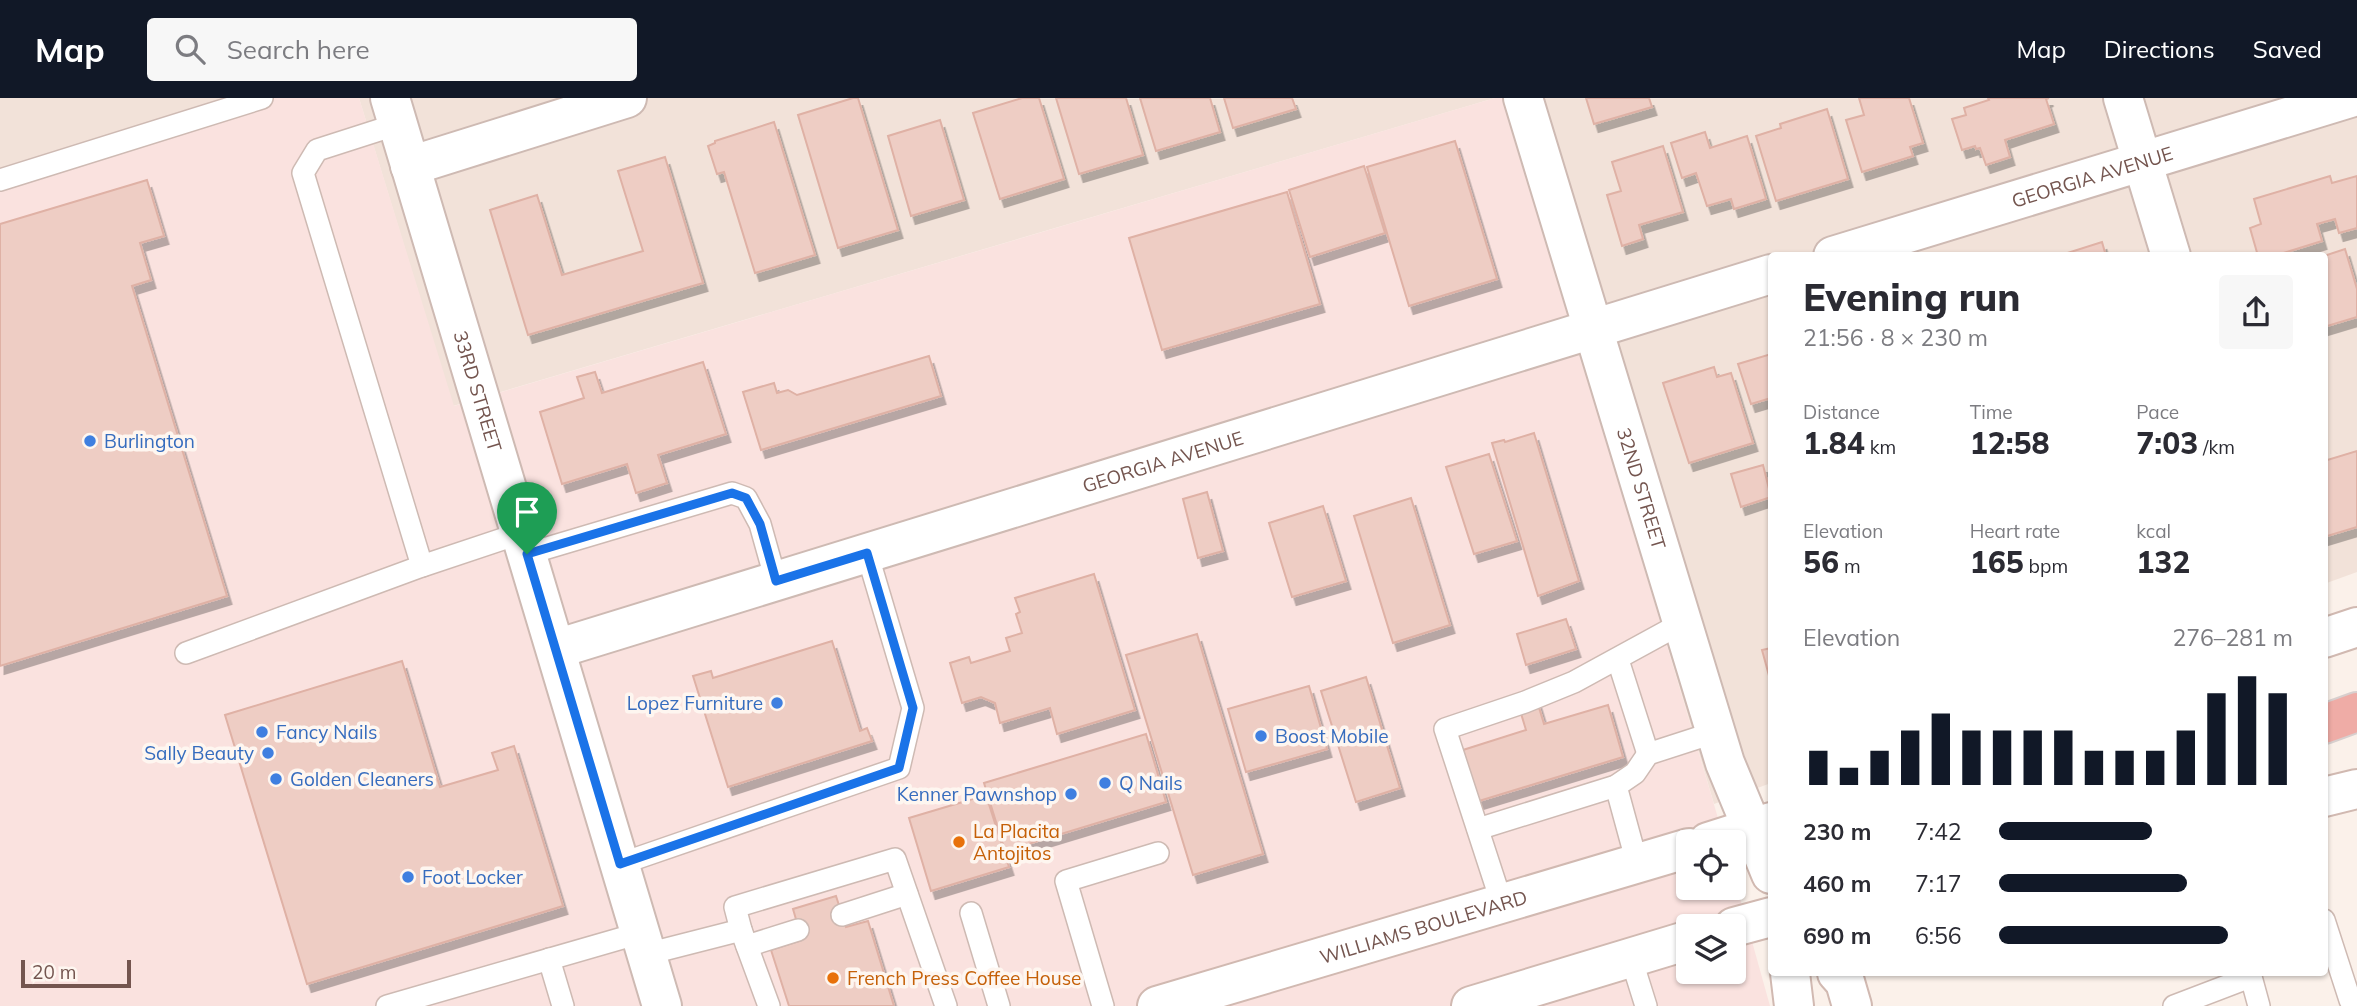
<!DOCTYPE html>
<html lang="en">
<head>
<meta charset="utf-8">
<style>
  :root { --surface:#fff; --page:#f7f7f7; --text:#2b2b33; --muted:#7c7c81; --accent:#111827 }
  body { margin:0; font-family:Mulish,sans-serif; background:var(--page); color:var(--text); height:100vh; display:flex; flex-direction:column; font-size:26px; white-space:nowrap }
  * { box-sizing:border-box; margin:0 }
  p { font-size:23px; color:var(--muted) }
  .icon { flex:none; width:38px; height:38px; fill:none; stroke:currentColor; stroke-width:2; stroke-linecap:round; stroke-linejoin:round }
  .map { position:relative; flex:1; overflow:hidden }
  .drawer { position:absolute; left:1768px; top:154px; width:560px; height:724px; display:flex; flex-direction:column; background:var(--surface); border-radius:7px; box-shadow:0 2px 5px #0004 }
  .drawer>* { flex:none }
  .fabs { position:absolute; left:1676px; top:732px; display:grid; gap:14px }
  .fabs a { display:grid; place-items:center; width:70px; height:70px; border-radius:7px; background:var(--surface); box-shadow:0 2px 5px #0004; font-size:35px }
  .scale { position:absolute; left:21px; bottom:18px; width:110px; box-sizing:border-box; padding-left:7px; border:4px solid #74554f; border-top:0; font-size:19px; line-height:24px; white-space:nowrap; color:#74554f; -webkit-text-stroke:5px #fef6f0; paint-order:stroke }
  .pin { position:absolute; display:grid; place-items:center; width:60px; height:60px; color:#fff; margin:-72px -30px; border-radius:50% 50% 50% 0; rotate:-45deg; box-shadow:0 0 7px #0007 }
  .pin .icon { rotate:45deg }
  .round { display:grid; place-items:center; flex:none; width:74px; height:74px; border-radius:7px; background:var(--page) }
  .head { display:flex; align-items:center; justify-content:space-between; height:119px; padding:0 35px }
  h1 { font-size:38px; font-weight:800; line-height:52px }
  .metrics { display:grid; grid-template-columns:repeat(3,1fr); gap:10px; height:119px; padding:7px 35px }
  .metrics div { display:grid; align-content:center }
  .metrics b { font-size:30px; font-weight:800 }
  .metrics small { font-size:19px; font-weight:400 }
  .metrics p { font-size:19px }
  .chart { height:196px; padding:14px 35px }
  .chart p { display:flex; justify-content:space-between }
  .chart svg { width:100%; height:126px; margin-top:7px; stroke:var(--accent); stroke-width:6 }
  ul { padding:0 35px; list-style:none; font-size:23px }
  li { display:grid; grid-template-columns:112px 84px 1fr; align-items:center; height:52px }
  li i { height:18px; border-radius:9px; background:var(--accent) }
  header { display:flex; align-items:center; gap:42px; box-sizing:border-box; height:98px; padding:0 35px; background:var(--accent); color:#fff }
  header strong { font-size:33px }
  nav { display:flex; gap:38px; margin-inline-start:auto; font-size:24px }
  .search { width:490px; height:63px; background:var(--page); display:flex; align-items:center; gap:18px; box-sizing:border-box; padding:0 24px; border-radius:7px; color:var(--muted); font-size:26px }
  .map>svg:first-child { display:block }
  .residential { fill:#f2e2d9 }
  .commercial { fill:#fae2df; fill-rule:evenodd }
  .building { fill:#eecdc4; stroke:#dfb1a5; stroke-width:2; filter:url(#shadow) }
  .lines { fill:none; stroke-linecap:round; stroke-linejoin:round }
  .lane-casing { stroke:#cebab3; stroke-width:24 }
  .street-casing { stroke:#cebab3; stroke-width:42 }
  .secondary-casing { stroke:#d1b9b1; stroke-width:42 }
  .highway-casing { stroke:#d8cfce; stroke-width:42 }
  .lane { stroke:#fff; stroke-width:21 }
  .street { stroke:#fff; stroke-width:38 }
  .secondary { stroke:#fff; stroke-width:38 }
  .highway { stroke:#efaca6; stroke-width:38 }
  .route-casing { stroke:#fff; stroke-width:14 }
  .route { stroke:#1a73e8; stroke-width:9 }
  .shop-dot { fill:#3f7fe0; stroke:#fef6f0; stroke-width:2.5 }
  .food-dot { fill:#e8710a; stroke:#fef6f0; stroke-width:2.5 }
  .labels { text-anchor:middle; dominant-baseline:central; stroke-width:7; stroke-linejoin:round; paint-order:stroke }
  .street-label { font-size:19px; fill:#74554f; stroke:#fef6f0 }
  .shop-label { font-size:19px; fill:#366cbe; stroke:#fef6f0; text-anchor:start }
  .food-label { font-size:19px; fill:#c56008; stroke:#fef6f0; text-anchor:start }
</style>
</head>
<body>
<header>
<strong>Map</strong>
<div class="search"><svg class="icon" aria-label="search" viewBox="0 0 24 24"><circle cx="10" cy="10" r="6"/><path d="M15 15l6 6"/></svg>Search here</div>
<nav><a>Map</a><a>Directions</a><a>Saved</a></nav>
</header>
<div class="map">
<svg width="2357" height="908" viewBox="0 0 2357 908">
  <defs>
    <filter id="shadow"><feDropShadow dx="4.5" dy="8" stdDeviation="0" flood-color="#0004"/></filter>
  </defs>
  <rect width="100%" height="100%" fill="#fbf1ea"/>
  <g class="residential">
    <polygon points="0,0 231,0 0,71"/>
    <polygon points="359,0 1495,0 453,308"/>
    <polygon points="1506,0 2357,0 2357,474 2324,486 2324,158 1771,158 1771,685 1714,706"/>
  </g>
  <path class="commercial" d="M231,0H359L454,308L1495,0H1506L1725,744H1689V789H1734V779L1770,908H0V71ZM1689,828H1734V873H1689Z"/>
  <g class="building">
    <polygon points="853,0 858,0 898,132 838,150 798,17"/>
    <polygon points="1022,0 1039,0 1064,81 1000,101 973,15"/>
    <polygon points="1056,0 1126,0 1143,57 1079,76"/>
    <polygon points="1140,0 1210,0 1220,34 1156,53"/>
    <polygon points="1224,0 1292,0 1296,11 1233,30"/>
    <polygon points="1586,0 1649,0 1652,9 1594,26"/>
    <polygon points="1859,0 1909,0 1923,45 1910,49 1913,58 1862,74 1846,22 1864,17"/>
    <polygon points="1988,0 2049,0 2046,1 2054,26 2005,42 2010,59 1986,67 1980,50 1976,51 1975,48 1962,52 1952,21 1966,17 1964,10 1989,2"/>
    <polygon points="1827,11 1848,81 1776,103 1756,38 1781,30 1780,26"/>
    <polygon points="940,22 964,102 911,118 888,38"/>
    <polygon points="774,24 815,157 755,175 724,74 717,76 708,48 715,45 715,43"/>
    <polygon points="1705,34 1710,50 1747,38 1766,101 1734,111 1731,101 1707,108 1696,75 1682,80 1671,45"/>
    <polygon points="1455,43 1497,181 1409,208 1367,69"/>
    <polygon points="1663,48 1683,114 1639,127 1643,141 1622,148 1607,97 1621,93 1612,64"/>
    <polygon points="665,59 703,185 528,237 490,112 537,97 562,177 643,153 618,73"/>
    <polygon points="1364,68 1385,135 1310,159 1289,92"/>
    <polygon points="2330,78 2332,85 2357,78 2357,130 2339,135 2335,121 2317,126 2322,143 2274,158 2258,158 2250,130 2261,126 2254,101"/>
    <polygon points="147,82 164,138 140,145 151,182 132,188 227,498 0,568 0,126"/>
    <polygon points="1287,94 1320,206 1162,252 1129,140"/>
    <polygon points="2102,144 2106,158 2058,158"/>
    <polygon points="2345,151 2357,191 2357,219 2324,229 2324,158"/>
    <polygon points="1771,256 1771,300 1751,306 1738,266"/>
    <polygon points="929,258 941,298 761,352 743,294 774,285 777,295 788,292 797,297"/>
    <polygon points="703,264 726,336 658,357 667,385 636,395 627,366 562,386 540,314 584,300 577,279 595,274 602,295"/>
    <polygon points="1714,269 1717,279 1731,275 1753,345 1689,365 1663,285"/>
    <polygon points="1534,335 1579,483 1538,498 1492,345 1504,342 1505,344"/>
    <polygon points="2357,353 2357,429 2324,439 2324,363"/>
    <polygon points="1489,356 1517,443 1474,456 1446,369"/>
    <polygon points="1763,367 1771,399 1741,409 1731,376"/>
    <polygon points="1207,394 1223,453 1198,460 1183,401"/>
    <polygon points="1411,400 1450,527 1393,545 1354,418"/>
    <polygon points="1323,408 1346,483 1292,499 1269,425"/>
    <polygon points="1094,476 1135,612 1057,636 1050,610 1000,625 995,605 981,599 962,605 950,565 969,559 971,565 1010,553 1006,540 1022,535 1016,516 1020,514 1015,500"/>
    <polygon points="1566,521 1576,551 1526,567 1517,536"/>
    <polygon points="1197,536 1263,756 1193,777 1126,557"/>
    <polygon points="832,543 860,633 867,630 872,643 728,689 693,578 711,573 713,580"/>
    <polygon points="1771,550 1771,585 1762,552"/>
    <polygon points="402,563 440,689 498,672 492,655 514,648 563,808 307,886 225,617"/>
    <polygon points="1366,579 1400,690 1356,704 1321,593"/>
    <polygon points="1309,588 1327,651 1246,674 1228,611"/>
    <polygon points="1537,603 1544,626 1608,607 1623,659 1479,703 1463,652 1526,632 1519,609"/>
    <polygon points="1146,636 1166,704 1005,753 984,685"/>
    <polygon points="986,697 1009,769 931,793 909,720"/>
    <polygon points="836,798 846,829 868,823 894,908 789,908 771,852 802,842 793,811"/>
  </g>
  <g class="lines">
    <defs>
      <g id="lane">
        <polyline points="398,26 317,52 303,75 422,468"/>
        <polyline points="0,82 262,0"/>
        <polyline points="527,456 732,395 746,400 760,426 776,483"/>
        <polyline points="186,555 422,468 521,435"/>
        <polyline points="1618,562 1648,656"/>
        <polyline points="1616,688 1637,765"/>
        <polyline points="1478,731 1616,688 1635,675 1648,656 1716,634"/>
        <polyline points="620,766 899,670 913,610 867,455"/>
        <polyline points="1502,806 1445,631 1525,604 1574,584 1682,525"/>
        <polyline points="971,815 999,908"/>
        <polyline points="842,817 907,796"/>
        <polyline points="2324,822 2350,902"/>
        <polyline points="741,832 769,908"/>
        <polyline points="747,848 798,832"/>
        <polyline points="647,856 741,832 735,809 895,761 946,908"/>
        <polyline points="1631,860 1646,908"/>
        <polyline points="549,861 563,908"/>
        <polyline points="2250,875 2259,908"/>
        <polyline points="387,908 640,835"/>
        <polyline points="1103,908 1066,783 1158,755"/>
        <polyline points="2174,908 2250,879"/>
      </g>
      <g id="street">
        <path id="s1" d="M390,0L662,908"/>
        <path id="s2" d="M1523,0L1725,665L1752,730"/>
        <polyline points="2123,0 2171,158"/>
        <polyline points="410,68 627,0"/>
        <path id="s3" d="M1833,158L2350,0"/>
        <path id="s4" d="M556,551L1771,176"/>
      </g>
      <g id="secondary">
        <polyline points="2324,540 2357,529"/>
        <polyline points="2324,699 2357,691"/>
        <polyline points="1752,730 1771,776"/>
        <polyline points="1708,744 1771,724"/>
        <polyline points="1734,829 1771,819"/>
        <polyline points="1790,875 1794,908"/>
        <polyline points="1837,875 1845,884 1852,908"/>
        <path id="s5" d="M1157,908L1689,750"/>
        <polyline points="1471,908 1689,842"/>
      </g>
      <polyline id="highway" points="2324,626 2357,614"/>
    </defs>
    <use href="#lane" class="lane-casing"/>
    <use href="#street" class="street-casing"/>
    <use href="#secondary" class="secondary-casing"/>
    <use href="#highway" class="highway-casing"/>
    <use href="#lane" class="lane"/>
    <use href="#street" class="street"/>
    <use href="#secondary" class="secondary"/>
    <use href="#highway" class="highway"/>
  </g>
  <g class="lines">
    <defs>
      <polygon id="route" points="732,395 746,400 760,426 776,483 867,455 913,610 899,670 620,766 527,456"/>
    </defs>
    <use href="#route" class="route-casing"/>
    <use href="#route" class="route"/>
  </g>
  <g class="shop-dot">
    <circle cx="90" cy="343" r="7"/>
    <circle cx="777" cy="605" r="7"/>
    <circle cx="262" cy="634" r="7"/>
    <circle cx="1261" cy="638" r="7"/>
    <circle cx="268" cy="655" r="7"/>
    <circle cx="276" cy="681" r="7"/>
    <circle cx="1105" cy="685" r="7"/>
    <circle cx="1071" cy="696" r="7"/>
    <circle cx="408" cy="779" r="7"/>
  </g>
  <g class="food-dot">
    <circle cx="959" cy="744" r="7"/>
    <circle cx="833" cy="880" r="7"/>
  </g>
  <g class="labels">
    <g class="street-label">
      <text stroke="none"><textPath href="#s3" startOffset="271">GEORGIA AVENUE</textPath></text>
      <text stroke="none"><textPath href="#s1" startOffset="306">33RD STREET</textPath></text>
      <text stroke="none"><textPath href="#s4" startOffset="635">GEORGIA AVENUE</textPath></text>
      <text stroke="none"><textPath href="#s2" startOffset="408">32ND STREET</textPath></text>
      <text stroke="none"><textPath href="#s5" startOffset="278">WILLIAMS BOULEVARD</textPath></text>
    </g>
    <g class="shop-label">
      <text x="104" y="343">Burlington</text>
      <text x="763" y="605" text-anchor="end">Lopez Furniture</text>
      <text x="276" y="634">Fancy Nails</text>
      <text x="1275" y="638">Boost Mobile</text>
      <text x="254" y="655" text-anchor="end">Sally Beauty</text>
      <text x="290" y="681">Golden Cleaners</text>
      <text x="1119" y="685">Q Nails</text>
      <text x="1057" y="696" text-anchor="end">Kenner Pawnshop</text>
      <text x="422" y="779">Foot Locker</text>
    </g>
    <g class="food-label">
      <text x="973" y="733">La Placita<tspan x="973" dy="22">Antojitos</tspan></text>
      <text x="847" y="880">French Press Coffee House</text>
    </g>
  </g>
</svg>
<div class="fabs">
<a><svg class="icon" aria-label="locate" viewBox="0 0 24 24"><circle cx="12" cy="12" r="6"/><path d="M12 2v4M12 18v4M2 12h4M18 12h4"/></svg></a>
<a><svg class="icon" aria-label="layers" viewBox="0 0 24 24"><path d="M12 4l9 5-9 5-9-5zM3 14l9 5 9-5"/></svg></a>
</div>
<div class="scale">20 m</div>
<div class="pin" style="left:527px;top:456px;background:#1e9e55"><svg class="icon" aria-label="arrive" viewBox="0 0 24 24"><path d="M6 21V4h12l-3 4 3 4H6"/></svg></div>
<section class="drawer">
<div class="head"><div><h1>Evening run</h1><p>21:56 · 8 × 230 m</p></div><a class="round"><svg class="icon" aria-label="share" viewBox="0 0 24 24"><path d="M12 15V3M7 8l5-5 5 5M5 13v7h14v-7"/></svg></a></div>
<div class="metrics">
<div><p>Distance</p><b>1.84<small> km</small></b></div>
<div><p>Time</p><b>12:58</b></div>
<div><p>Pace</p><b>7:03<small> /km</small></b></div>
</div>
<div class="metrics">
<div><p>Elevation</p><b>56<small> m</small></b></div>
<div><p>Heart rate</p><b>165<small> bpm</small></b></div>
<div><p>kcal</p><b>132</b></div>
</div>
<div class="chart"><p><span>Elevation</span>276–281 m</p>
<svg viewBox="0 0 160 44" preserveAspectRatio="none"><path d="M5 44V32M15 44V38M25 44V32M35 44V25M45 44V19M55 44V25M65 44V25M75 44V25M85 44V25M95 44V32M105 44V32M115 44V32M125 44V25M135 44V12M145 44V6M155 44V12"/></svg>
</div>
<ul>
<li><b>230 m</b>7:42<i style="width:52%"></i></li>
<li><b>460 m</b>7:17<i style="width:64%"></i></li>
<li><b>690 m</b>6:56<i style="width:78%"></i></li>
</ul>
</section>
</div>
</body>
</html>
